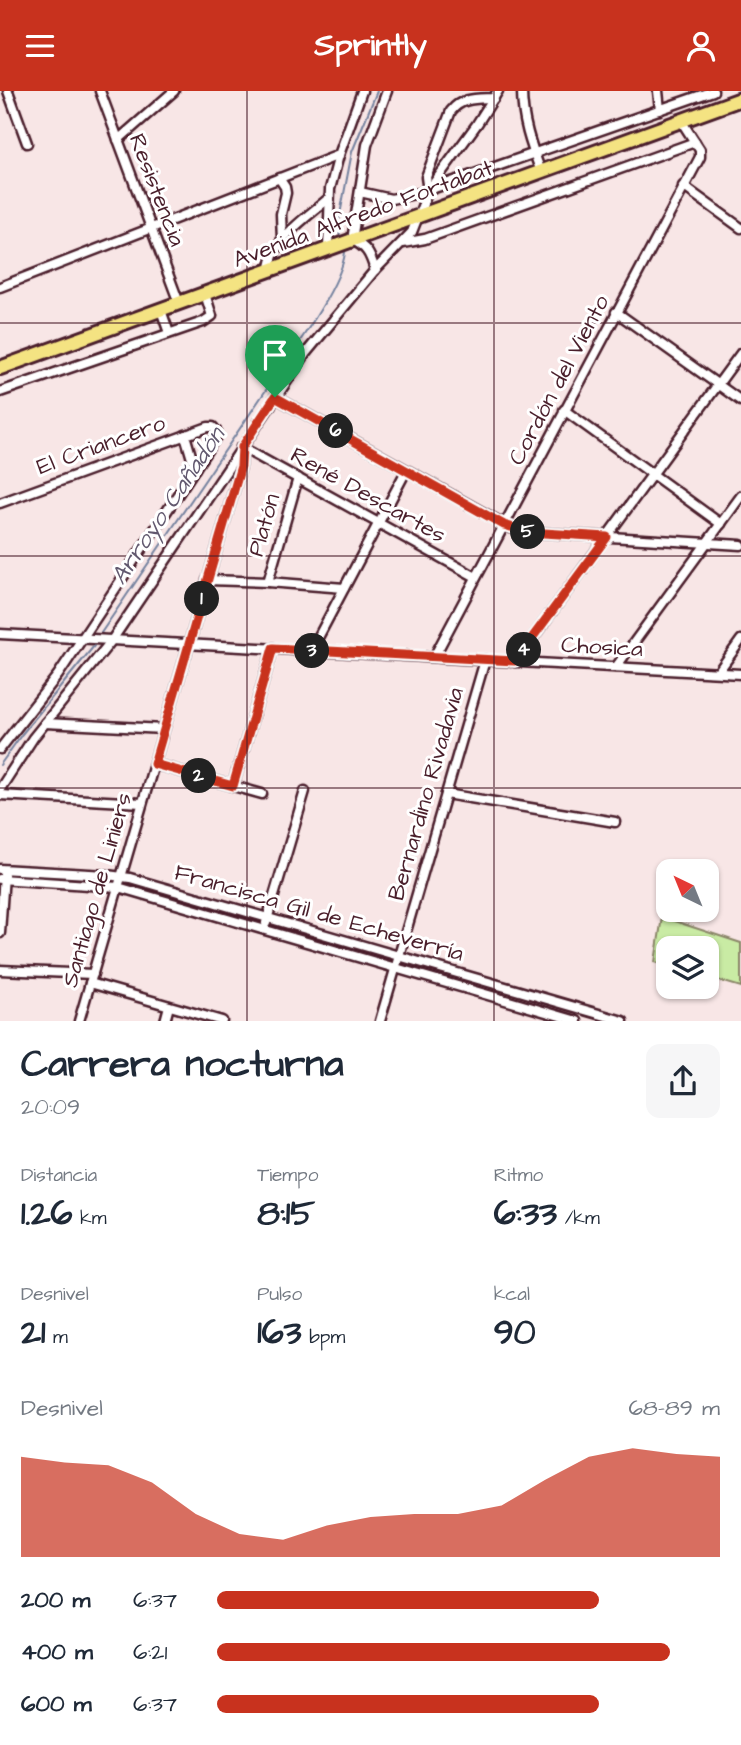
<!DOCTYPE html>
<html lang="es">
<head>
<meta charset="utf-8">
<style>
  :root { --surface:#fff; --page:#f6f6f7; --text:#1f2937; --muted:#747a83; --accent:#c8321e }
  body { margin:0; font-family:"Architects Daughter",sans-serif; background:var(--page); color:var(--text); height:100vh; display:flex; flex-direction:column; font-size:26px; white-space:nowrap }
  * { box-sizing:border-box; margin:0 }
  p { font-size:23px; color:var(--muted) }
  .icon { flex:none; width:38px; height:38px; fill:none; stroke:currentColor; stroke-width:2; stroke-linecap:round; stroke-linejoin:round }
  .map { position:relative; height:930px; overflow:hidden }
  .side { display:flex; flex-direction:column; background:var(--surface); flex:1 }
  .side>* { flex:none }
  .needle { width:46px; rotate:317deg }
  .buttons { position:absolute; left:656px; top:768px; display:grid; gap:14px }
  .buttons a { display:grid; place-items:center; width:63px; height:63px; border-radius:14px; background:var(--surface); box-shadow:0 2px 5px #0004; font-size:35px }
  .pin { position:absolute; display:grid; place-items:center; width:60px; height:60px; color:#fff; margin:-72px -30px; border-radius:50% 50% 50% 0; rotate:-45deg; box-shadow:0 0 7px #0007 }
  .pin .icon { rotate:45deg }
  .km { position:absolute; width:35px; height:35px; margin:-18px; border-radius:50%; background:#222; color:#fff; font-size:19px; line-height:35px; text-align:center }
  .round { display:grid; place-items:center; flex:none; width:74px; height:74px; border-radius:14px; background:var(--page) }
  .headline { display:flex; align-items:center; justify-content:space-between; height:119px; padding:0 21px }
  h1 { font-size:38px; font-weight:800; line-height:52px }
  .stats { display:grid; grid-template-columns:repeat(3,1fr); gap:10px; height:119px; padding:7px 21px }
  .stats div { display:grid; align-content:center }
  .stats b { font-size:35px; font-weight:800 }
  .stats small { font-size:19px; font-weight:400 }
  .stats p { font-size:19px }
  .chart { height:196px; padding:14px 21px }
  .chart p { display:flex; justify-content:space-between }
  .chart svg { width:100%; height:126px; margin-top:7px; fill:var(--accent); opacity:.7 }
  ul { padding:0 21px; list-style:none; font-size:23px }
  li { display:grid; grid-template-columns:112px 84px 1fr; align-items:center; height:52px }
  li i { height:18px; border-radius:9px; background:var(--accent) }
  header { display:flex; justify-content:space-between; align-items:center; height:91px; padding:0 21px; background:var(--accent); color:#fff; font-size:32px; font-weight:800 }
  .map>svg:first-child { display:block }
  .green { fill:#c9eba4; stroke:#8a8568; stroke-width:2 }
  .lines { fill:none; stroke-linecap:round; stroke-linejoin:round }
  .stream { stroke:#74829f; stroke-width:2 }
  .minor-casing { stroke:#4a1f2b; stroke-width:13 }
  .highway-casing { stroke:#4a1f2b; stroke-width:18 }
  .minor { stroke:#fff; stroke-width:8 }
  .highway { stroke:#f4e382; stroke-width:12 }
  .route-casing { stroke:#fff; stroke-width:14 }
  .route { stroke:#c8321e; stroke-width:9 }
  .grid { fill:none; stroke:#4a1f2b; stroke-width:2; stroke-opacity:0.55 }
  .labels { text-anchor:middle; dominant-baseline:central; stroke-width:6; stroke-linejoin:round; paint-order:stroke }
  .street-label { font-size:23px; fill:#4a1f2b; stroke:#fff }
  .water-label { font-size:24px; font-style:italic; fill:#62596f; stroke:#fff }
</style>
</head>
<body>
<header><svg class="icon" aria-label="menu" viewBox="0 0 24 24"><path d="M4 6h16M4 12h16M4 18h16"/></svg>Sprintly<svg class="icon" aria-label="person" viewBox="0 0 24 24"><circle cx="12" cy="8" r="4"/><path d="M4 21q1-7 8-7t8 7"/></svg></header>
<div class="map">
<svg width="741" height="930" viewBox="0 0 741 930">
  <rect width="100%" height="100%" fill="#f8e6e6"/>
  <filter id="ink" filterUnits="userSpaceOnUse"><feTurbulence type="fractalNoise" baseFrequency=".0143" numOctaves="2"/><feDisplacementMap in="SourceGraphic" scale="14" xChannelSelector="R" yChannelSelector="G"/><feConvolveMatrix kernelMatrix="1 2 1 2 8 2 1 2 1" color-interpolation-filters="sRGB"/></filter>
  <g filter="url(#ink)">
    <polygon class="green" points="662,826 741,852 741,896 707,886 707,858 668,858 668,875 655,871"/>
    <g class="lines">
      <g class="stream">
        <polyline points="340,146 338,134 352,61 377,0"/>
        <path d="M101,542C156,461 211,380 266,299C287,268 342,196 345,161"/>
        <polyline points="0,674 22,643 94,555"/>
      </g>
      <defs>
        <g id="minor">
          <polyline points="8,0 27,52"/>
          <polyline points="100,0 179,212"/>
          <path d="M522,0C522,29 531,54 541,81"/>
          <polyline points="658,0 660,19"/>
          <polyline points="118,49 174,0"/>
          <polyline points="279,87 285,96 286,102 281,123 282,150"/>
          <polyline points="683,95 741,137"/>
          <path d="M428,100L426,86L451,20C462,6 477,8 494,7"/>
          <polyline points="360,101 391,108 420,102 713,0"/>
          <polyline points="403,152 425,148 695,51"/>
          <polyline points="328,158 330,98 339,64 362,0"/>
          <path d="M270,179C271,148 308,126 329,107"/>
          <path d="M375,179C370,163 367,156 352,149L367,54L387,0"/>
          <polyline points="0,196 339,64"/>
          <polyline points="161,219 169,242"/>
          <polyline points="616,221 741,310"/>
          <polyline points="0,301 203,231 212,225 205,203"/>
          <polyline points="275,306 511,437 528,441 741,454"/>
          <polyline points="564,319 721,433"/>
          <polyline points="185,344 195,378"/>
          <polyline points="241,356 476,486"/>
          <polyline points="0,412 208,336 213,336 217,341 216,346 58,584 0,658"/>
          <polyline points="207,489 268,491 344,497"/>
          <polyline points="268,491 298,387"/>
          <polyline points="0,543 741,583"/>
          <polyline points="311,560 406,380"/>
          <polyline points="434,566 700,66 700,59 682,31"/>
          <polyline points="515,571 741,262"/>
          <polyline points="616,576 741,405"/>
          <polyline points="718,581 741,549"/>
          <polyline points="45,632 164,638"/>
          <polyline points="154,673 262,703"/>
          <polyline points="233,695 273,557"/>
          <polyline points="0,698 33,647 112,549 306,262 375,179 412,141 428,100 477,33 498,0"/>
          <polyline points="446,703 615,731"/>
          <polyline points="0,704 142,712"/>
          <polyline points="0,778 107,784 130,787 623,930"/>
          <polyline points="0,788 118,796 577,930"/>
          <polyline points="266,832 305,700"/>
          <polyline points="0,842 4,784"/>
          <polyline points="0,879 93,883"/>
          <polyline points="90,892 222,930"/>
          <polyline points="79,930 241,375 242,357"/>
          <polyline points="165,930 169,915"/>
          <polyline points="380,930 485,569"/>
        </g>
        <polyline id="highway" points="0,277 741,8"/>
      </defs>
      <use href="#minor" class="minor-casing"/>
      <use href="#highway" class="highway-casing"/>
      <use href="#minor" class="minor"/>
      <use href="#highway" class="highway"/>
    </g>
  </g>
  <g class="lines" filter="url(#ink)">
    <defs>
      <polygon id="route" points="275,306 504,434 528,441 607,446 515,570 273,557 233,695 154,673 241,375 242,356"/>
    </defs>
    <use href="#route" class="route-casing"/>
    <use href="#route" class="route"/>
  </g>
  <path class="grid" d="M247,0V930M494,0V930M0,232H741M0,465H741M0,697H741"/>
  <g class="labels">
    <g class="street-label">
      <text transform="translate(157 99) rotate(69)">Resistencia</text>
      <text transform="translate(363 123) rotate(-20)">Avenida Alfredo Fortabat</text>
      <text transform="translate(559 289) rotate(-62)">Cordón del Viento</text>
      <text transform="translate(101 354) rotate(-20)">El Criancero</text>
      <text transform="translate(368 404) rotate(29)">René Descartes</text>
      <text transform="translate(264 434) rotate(-74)">Platón</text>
      <text transform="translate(602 556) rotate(3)">Chosica</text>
      <text transform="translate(426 703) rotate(-74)">Bernardino Rivadavia</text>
      <text transform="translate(97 799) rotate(-74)">Santiago de Liniers</text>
      <text transform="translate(319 822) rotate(16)">Francisca Gil de Echeverría</text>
    </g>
    <g class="water-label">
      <text transform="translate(168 415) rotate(-56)">Arroyo Cañadón</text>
    </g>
  </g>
</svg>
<div class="buttons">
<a><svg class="needle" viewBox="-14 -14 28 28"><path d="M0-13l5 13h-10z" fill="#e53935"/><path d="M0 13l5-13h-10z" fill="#747a83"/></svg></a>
<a><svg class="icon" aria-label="layers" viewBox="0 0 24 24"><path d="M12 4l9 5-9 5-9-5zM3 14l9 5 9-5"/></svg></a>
</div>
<div class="pin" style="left:275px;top:306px;background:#1e9e55"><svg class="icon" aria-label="arrive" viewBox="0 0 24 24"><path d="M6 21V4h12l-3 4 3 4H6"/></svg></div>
<b class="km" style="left:202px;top:508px">1</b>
<b class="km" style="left:199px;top:685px">2</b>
<b class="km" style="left:312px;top:560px">3</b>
<b class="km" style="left:524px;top:559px">4</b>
<b class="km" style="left:528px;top:441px">5</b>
<b class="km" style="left:336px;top:340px">6</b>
</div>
<section class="side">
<div class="headline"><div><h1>Carrera nocturna</h1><p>20:09</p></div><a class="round"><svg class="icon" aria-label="share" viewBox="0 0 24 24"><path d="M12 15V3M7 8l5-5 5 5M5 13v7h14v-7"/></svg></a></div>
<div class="stats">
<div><p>Distancia</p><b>1.26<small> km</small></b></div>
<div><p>Tiempo</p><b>8:15</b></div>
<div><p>Ritmo</p><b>6:33<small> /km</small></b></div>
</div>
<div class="stats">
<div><p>Desnivel</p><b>21<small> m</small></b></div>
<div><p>Pulso</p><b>163<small> bpm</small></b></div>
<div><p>kcal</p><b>90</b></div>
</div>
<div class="chart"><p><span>Desnivel</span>68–89 m</p>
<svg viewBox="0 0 160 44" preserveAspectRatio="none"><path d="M0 44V9L10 11L20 12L30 18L40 29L50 36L60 38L70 33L80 30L90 29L100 29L110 26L120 17L130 9L140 6L150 8L160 9V44z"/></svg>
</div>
<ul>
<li><b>200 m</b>6:37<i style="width:76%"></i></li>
<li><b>400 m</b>6:21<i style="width:90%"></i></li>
<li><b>600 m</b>6:37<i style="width:76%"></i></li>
</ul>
</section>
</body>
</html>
